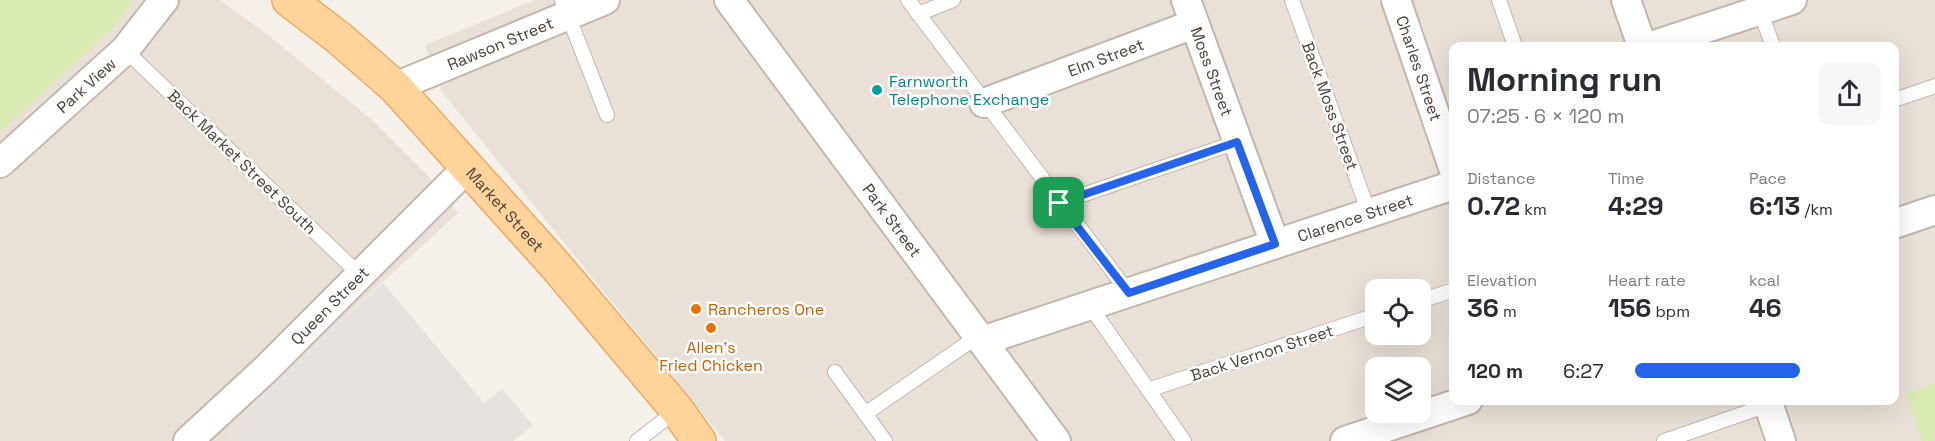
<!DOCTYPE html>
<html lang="en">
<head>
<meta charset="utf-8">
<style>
  :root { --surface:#fff; --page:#f7f7f7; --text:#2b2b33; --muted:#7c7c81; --accent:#2563eb }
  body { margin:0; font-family:"Space Grotesk",sans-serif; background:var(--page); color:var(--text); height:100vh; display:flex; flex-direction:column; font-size:22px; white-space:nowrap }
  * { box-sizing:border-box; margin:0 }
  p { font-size:20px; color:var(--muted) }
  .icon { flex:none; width:33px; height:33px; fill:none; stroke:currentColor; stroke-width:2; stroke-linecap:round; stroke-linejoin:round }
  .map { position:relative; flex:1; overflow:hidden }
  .side { position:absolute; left:1449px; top:42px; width:450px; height:363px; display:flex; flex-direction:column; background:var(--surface); border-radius:12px; box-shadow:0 6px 24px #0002 }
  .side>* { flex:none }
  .buttons { position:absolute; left:1365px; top:279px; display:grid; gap:12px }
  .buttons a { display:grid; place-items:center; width:66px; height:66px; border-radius:12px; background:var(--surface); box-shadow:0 6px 24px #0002; font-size:30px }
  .pin { position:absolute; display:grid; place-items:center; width:51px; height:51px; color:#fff; margin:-26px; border-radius:12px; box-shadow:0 3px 9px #0006 }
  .round { display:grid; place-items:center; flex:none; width:63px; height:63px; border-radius:12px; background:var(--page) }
  .overview { display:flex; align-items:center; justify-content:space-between; height:102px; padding:0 18px }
  h1 { font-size:33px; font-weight:600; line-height:45px }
  .stats { display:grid; grid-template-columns:repeat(3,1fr); gap:9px; height:102px; padding:6px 18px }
  .stats div { display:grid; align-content:center }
  .stats b { font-size:26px; font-weight:600 }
  .stats small { font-size:16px; font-weight:400 }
  .stats p { font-size:16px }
  ul { padding:0 18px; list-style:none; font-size:20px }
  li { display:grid; grid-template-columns:96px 72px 1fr; align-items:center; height:45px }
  li i { height:15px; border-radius:8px; background:var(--accent) }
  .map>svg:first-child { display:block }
  .residential { fill:#e9e1d8; fill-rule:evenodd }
  .industrial { fill:#e8e2df }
  .green { fill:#daeab3 }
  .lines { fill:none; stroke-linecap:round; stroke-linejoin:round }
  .service-casing { stroke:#c1b7ac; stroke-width:16 }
  .minor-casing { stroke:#c1b7ac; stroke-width:32 }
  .primary-casing { stroke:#e7ad67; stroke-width:36 }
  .service { stroke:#fff; stroke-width:14 }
  .minor { stroke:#fff; stroke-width:28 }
  .primary { stroke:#ffd39a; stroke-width:33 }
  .route-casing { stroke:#fff; stroke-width:12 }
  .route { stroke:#2563eb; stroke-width:8 }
  .culture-dot { fill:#0f9aa8; stroke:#fff; stroke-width:2 }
  .food-dot { fill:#e8710a; stroke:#fff; stroke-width:2 }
  .labels { text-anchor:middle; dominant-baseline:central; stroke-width:5; stroke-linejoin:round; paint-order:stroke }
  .street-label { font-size:16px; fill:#4a4038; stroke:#fff }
  .culture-label { font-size:16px; fill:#0d838f; stroke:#fff; text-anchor:start }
  .food-label { font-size:16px; fill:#c56008; stroke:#fff; text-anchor:start }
</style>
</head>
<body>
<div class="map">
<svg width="1935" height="441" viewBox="0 0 1935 441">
  <rect width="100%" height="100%" fill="#f5f0ea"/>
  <g class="residential">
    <polygon points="134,0 220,0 268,35 371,119 427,175 458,213 327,333 226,434 232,441 0,441 0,132 111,30"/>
    <path d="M535,0H1935V441H725L442,92L425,45ZM1454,46H1894V400H1454ZM1376,290H1420V334H1376ZM1376,368H1420V412H1376Z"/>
  </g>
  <polygon class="industrial" points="383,283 484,403 502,389 533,425 513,441 232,441 226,434 327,333"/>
  <g class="green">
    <polygon points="0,0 134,0 111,30 0,132"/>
    <polygon points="1935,383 1935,441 1922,441 1906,393"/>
  </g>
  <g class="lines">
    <defs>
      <g id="service">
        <polyline points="562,0 607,115"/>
        <polyline points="908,0 1129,293"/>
        <polyline points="1292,0 1369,213"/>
        <polyline points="1499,0 1515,46"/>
        <polyline points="1760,11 1773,46"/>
        <polyline points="918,14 953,0"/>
        <polyline points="125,50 359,274"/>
        <polyline points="1894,100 1935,86"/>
        <polyline points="1059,203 1237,142"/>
        <polyline points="1420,301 1454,290"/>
        <polyline points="1090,306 1184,441"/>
        <polyline points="835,372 885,441"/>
        <polyline points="1148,390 1376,315"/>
        <polyline points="865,414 978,336"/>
        <polyline points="637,441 677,410"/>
        <polyline points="1664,441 1768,405"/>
      </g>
      <g id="minor">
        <path id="s1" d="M729,0L1056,441"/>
        <path id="s2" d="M1186,0L1275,244"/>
        <path id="s3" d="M1396,0L1454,170"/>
        <polyline points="1626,0 1642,46"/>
        <polyline points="1651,46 1792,0"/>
        <path id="s4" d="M395,87L605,0"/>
        <path id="s5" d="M984,103L1194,24"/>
        <path id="s6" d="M0,163L125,50L164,0"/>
        <polyline points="1894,224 1935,210"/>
        <path id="s7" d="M982,341L1454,185"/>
        <polyline points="1767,400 1781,441"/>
        <path id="s8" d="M188,441L266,369L468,167"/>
        <polyline points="1345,441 1468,400"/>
      </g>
      <g id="primary">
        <path id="s9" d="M289,0L339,38L395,87L556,266L677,410L699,441"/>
      </g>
    </defs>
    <use href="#service" class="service-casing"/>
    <use href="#minor" class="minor-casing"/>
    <use href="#primary" class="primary-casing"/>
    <use href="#service" class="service"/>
    <use href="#minor" class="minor"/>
    <use href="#primary" class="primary"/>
  </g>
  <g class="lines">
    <defs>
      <polygon id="route" points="1237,142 1275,244 1129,293 1059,203"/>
    </defs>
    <use href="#route" class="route-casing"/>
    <use href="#route" class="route"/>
  </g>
  <circle class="culture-dot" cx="877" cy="90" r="6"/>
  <g class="food-dot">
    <circle cx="696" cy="309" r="6"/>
    <circle cx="711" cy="328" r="6"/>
  </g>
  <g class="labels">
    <g class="street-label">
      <text stroke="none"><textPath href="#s4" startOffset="114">Rawson Street</textPath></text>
      <text stroke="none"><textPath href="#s5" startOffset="130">Elm Street</textPath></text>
      <text stroke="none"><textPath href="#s3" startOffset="72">Charles Street</textPath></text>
      <text stroke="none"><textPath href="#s2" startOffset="76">Moss Street</textPath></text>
      <text stroke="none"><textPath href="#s6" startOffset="116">Park View</textPath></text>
      <text transform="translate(1330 106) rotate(70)">Back Moss Street</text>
      <text transform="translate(242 162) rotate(44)">Back Market Street South</text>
      <text stroke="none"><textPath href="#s9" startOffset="302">Market Street</textPath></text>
      <text stroke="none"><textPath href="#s7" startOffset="393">Clarence Street</textPath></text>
      <text stroke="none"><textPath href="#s1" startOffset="274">Park Street</textPath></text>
      <text stroke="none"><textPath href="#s8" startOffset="196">Queen Street</textPath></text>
      <text transform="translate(1262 353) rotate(-18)">Back Vernon Street</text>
    </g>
    <g class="culture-label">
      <text x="889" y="81">Farnworth<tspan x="889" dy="18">Telephone Exchange</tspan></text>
    </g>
    <g class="food-label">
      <text x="708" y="309">Rancheros One</text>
      <text x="711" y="347" text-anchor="middle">Allen's<tspan x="711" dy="18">Fried Chicken</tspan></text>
    </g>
  </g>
</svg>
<div class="buttons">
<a><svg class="icon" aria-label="locate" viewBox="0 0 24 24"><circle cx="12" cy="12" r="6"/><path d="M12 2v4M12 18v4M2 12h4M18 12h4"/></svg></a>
<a><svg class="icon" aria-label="layers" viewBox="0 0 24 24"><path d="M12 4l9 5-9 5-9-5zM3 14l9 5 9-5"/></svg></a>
</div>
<div class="pin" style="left:1059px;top:203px;background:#1e9e55"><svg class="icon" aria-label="arrive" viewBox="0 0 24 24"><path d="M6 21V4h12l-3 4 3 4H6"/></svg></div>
<section class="side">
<div class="overview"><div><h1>Morning run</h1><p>07:25 · 6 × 120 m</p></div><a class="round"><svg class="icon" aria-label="share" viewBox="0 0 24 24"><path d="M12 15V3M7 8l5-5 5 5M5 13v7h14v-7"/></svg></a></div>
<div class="stats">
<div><p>Distance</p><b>0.72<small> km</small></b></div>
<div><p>Time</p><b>4:29</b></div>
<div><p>Pace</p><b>6:13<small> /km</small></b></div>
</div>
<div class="stats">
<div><p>Elevation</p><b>36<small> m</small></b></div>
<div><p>Heart rate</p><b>156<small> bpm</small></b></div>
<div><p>kcal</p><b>46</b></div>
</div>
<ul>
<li><b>120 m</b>6:27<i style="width:67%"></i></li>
</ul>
</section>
</div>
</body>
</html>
